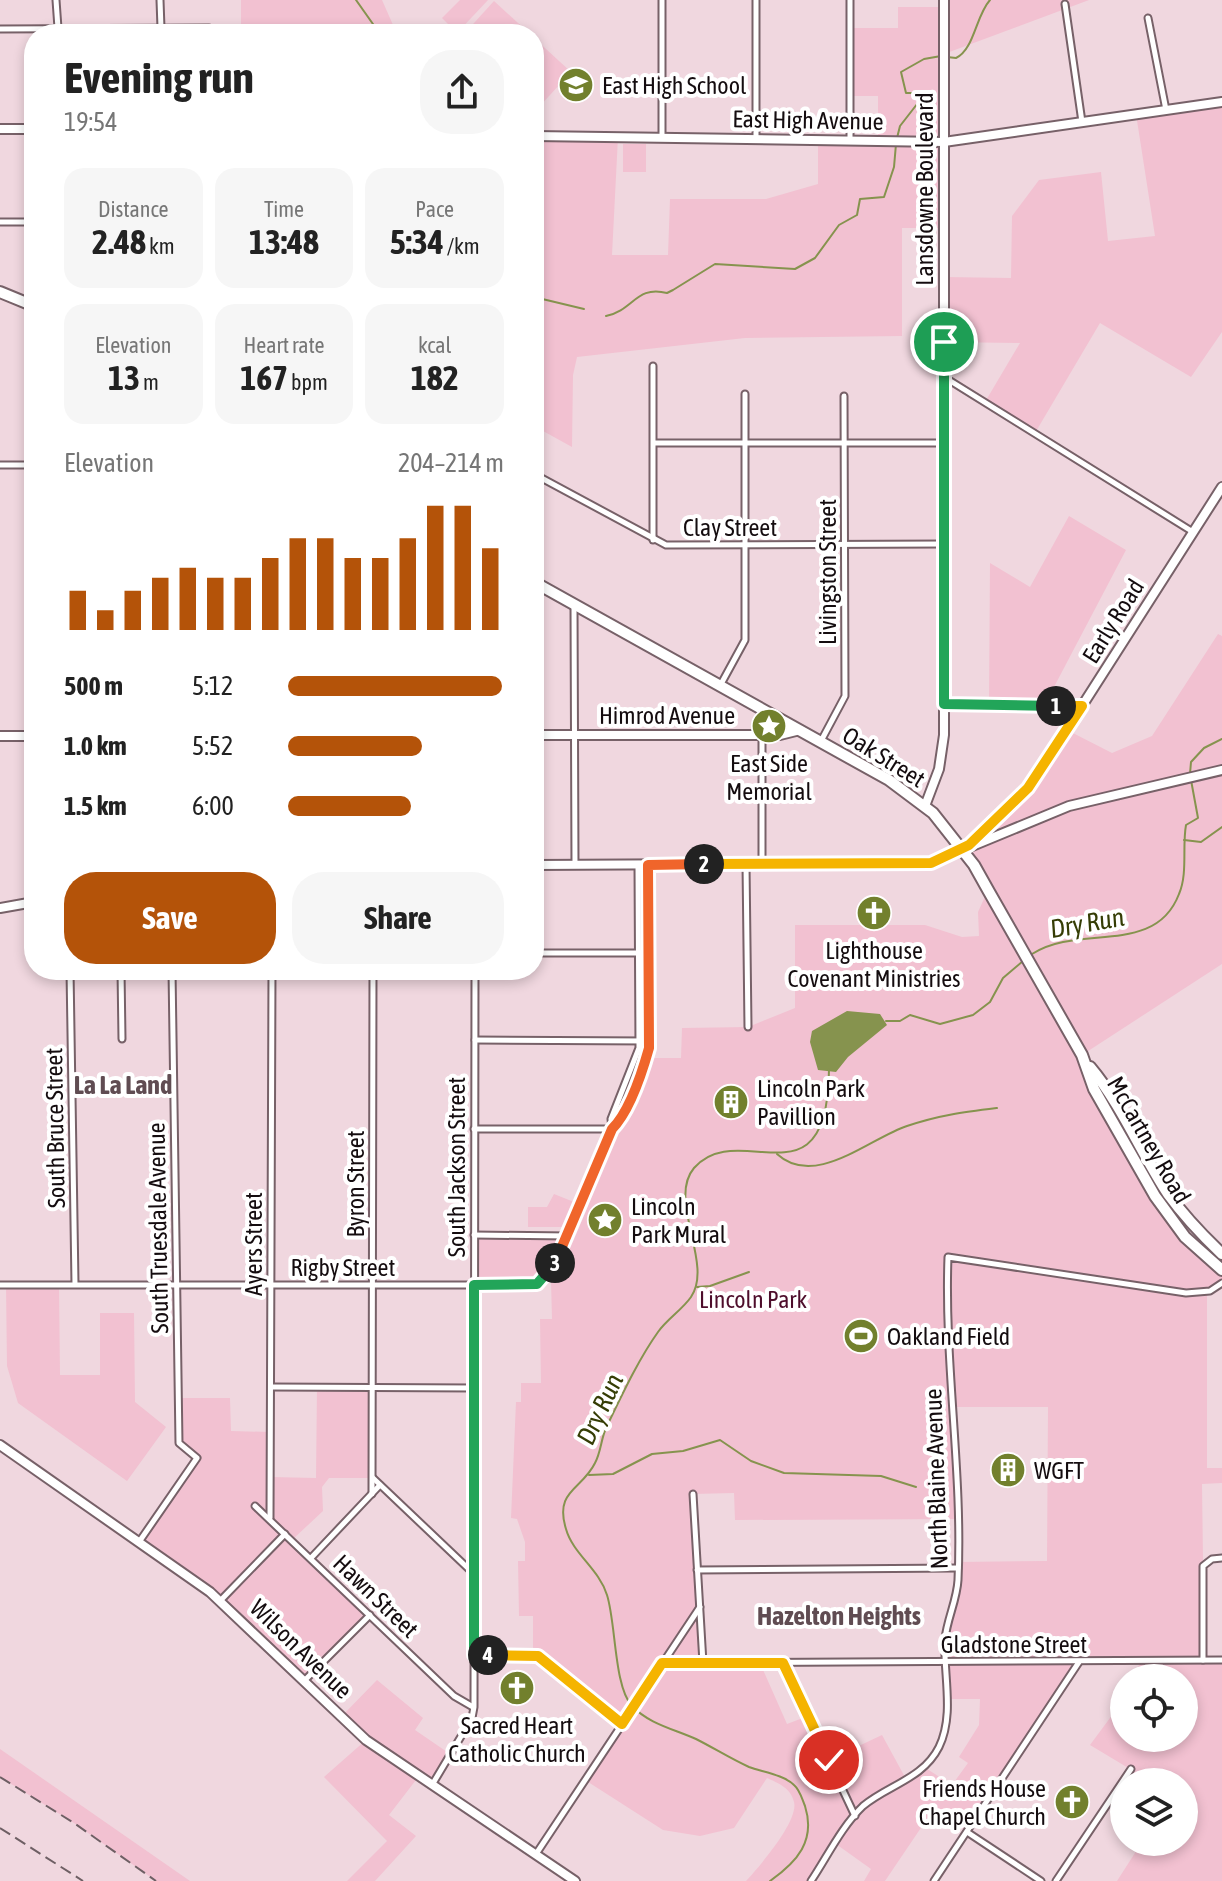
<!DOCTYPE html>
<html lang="en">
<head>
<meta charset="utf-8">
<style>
  :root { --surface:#fff; --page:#f6f6f6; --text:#222; --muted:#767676; --accent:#b45309 }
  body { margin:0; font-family:"Asap Condensed",sans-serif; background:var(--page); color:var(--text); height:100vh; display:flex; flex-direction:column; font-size:30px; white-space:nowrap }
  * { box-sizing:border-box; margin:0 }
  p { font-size:26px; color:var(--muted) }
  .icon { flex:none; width:44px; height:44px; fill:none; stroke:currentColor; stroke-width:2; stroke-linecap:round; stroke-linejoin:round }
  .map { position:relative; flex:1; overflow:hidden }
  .sheet { position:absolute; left:24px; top:24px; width:520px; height:956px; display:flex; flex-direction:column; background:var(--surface); border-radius:32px; box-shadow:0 4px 12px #0003 }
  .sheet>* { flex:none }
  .fabs { position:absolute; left:1110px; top:1664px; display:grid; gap:16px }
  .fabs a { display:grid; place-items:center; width:88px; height:88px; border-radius:50%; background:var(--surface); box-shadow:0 4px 12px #0003; font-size:40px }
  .pin { position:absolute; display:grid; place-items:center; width:68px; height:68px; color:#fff; margin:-34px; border:4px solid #fff; border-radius:50%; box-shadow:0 2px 8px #0007 }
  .km { position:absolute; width:40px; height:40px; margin:-20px; border-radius:50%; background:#222; color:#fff; font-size:22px; line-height:40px; text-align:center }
  .round { display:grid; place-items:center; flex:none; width:84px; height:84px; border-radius:32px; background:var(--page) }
  .head { display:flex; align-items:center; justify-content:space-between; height:136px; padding:0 40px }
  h1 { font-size:44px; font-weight:700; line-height:60px }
  .stats { display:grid; grid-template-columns:repeat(3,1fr); gap:12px; height:136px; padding:8px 40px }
  .stats div { display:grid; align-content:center; border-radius:20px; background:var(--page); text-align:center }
  .stats b { font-size:34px; font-weight:700 }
  .stats small { font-size:22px; font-weight:400 }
  .stats p { font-size:22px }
  .chart { height:224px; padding:16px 40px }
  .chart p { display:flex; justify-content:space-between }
  .chart svg { width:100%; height:144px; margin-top:8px; stroke:var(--accent); stroke-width:6 }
  .primary-button { display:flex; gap:16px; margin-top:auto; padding:16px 40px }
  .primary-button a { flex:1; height:92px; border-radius:32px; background:var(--accent); color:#fff; font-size:32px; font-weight:700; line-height:92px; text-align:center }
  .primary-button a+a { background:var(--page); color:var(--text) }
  ul { padding:0 40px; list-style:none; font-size:26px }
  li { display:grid; grid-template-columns:128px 96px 1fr; align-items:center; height:60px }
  li i { height:20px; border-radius:10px; background:var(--accent) }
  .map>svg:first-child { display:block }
  .green { fill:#f2c1d1; fill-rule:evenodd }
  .water { fill:#86934e }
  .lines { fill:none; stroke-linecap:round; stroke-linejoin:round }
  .stream { stroke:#86934e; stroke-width:2 }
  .street-casing { stroke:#776168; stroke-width:9 }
  .secondary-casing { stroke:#776168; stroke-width:12 }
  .highway-casing { stroke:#776168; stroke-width:14 }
  .street { stroke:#fff; stroke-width:5 }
  .secondary { stroke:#fff; stroke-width:8 }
  .highway { stroke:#fff; stroke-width:10 }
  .rail { stroke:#6e5f64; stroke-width:2; stroke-dasharray:12 6; stroke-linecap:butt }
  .split-1-casing { stroke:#fff; stroke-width:16 }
  .split-2-casing { stroke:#fff; stroke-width:16 }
  .split-3-casing { stroke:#fff; stroke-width:16 }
  .split-4-casing { stroke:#fff; stroke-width:16 }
  .split-5-casing { stroke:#fff; stroke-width:16 }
  .split-1 { stroke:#22a559; stroke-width:10 }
  .split-2 { stroke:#f5b400; stroke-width:10 }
  .split-3 { stroke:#f0652b; stroke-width:10 }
  .split-4 { stroke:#22a559; stroke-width:10 }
  .split-5 { stroke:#f5b400; stroke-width:10 }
  .labels { text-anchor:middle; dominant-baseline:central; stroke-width:8; stroke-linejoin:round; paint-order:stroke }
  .poi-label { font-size:24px; fill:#140c0f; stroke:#fff; text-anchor:start }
  .street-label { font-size:24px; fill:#140c0f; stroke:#fff }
  .park-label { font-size:24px; fill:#4e0d2b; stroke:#fff }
  .water-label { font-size:26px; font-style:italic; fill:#353d05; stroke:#fff }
  .neighbourhood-label { font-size:26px; font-weight:bold; fill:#604c52; stroke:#fff }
</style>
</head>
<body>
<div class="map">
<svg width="1222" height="1881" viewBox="0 0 1222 1881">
  <rect width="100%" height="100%" fill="#f0d7df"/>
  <g class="green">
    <polygon points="241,0 382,0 397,34 264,34 263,29 241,29"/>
    <polygon points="460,0 488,0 457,33 442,18"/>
    <polygon points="944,0 1089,0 944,54 944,228 902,228 902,336 745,338 577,357 573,375 572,447 534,426 534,136 618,137 612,255 668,255 670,199 766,199 818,184 818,140 878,141 878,96 850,96 850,28 898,28 898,7 943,7"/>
    <polygon points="494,1 530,34 464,34"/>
    <polygon points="534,38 571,72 539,107 534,102"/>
    <polygon points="1222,102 1222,332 1191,377 1100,323 1035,433 985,402 1020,343 944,342 944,277 1011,278 1012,216 1039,180 1101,172 1108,241 1155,236 1136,114"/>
    <rect x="623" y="144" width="23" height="28"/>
    <polygon points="1069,516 1126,550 1044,706 989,705 990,563 1030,587"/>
    <path d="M1218,634L1222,636V964L1082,1055L1155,1196L1222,1270V1283L1207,1292V1468H1222V1483L1202,1484L1203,1560L1208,1561L1203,1566V1660H1222V1881H1117L1142,1842H1184V1782H1135L1126,1776L1130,1769L1090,1745L1124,1699V1738H1184V1678H1135L1140,1661H1079L967,1832L933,1810L885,1881H864L871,1869L836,1844L811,1881H746C759,1867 799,1821 794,1802C791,1788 778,1783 767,1778L734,1828L700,1836L663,1830L585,1780L622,1724L533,1655V1616H519L518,1561H525V1542L517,1519L511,1518L516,1402H521V1383H541L540,1319H552L551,1281L548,1274L541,1282L474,1285V1235H569L637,1057L638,865H648L647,1058H681L682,1028L748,1027L795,1008V925H925L962,937L979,936L978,912L988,890L962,849L1028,788L1067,730L1112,753L1152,736ZM952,1407H1048L1047,1561L958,1562L956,1594L945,1644L947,1699H980L979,1725L959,1757L968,1763L952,1785L924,1767L906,1779L882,1735L829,1760L808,1716L787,1724L760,1663H703L693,1494L734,1493L735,1520L958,1519Z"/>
    <polygon points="554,1194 574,1202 563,1227 528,1227 528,1207 547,1207"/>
    <polygon points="6,1285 59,1285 60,1375 100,1375 100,1313 134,1313 135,1402 166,1427 127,1481 18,1403 7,1366"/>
    <polygon points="317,1387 372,1387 372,1478 329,1478 322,1487 323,1511 292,1540 370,1615 304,1681 234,1612 139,1542 197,1458 181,1446 178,1398 230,1398 231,1431 271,1432 271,1477 316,1478"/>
    <polygon points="377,1680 423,1718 415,1730 450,1754 432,1785 419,1776 389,1815 416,1836 375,1881 347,1881 387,1841 324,1777 366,1740 341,1717"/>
    <polygon points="0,1749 190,1881 156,1881 74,1823 0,1777"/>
  </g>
  <polygon class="water" points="847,1011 880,1014 887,1025 848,1057 836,1072 818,1070 810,1042 812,1031"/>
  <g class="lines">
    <g class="stream">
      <polyline points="356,0 380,34"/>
      <path d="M947,57L956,58C974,50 976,15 990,0"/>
      <polyline points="897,138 900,126 921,99 920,93 906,93 901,72 924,59 941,56"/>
      <polyline points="534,297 584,309"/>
      <path d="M606,316C634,310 636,285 667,293L673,290L715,264L795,269L815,258L839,225L857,215L860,199L884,197L894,167L896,144"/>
      <polyline points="1190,774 1191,762 1204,748 1222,739"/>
      <polyline points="1184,840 1201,842 1222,827"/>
      <path d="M1032,954C1079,923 1155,957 1179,894C1188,873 1182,847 1186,825L1198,818L1191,780"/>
      <polyline points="886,1021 900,1021 910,1015 940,1024 973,1015 990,1002 1003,978 1023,961"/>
      <path d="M777,1154C815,1189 870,1138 907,1126C939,1115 964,1112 997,1108"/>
      <polyline points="697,1287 710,1286 749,1272"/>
      <polyline points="589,1475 613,1474 652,1454 683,1451 720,1440 751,1461 784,1473 881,1476 916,1487"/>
      <path d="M770,1881C797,1862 816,1841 805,1806C802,1799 800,1790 794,1785C784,1775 763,1772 749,1767C731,1759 714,1748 696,1739C674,1729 649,1724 632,1706C614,1687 616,1623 607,1595C599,1569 573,1554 566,1529C554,1490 582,1490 595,1463C601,1452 601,1439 606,1428C621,1397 638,1360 658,1332C667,1319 682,1310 691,1297C714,1264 667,1200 694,1168C739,1116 828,1212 829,1069"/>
    </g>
    <defs>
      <g id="street">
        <polyline points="56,0 58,28"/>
        <polyline points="160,0 161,28"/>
        <polyline points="662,0 662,138"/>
        <polyline points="756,0 756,139"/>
        <polyline points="850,0 850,141"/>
        <polyline points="1065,4 1082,122"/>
        <polyline points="1148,18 1166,110"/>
        <polyline points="0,29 209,28 215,34"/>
        <polyline points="0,222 34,222"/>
        <polyline points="653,366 653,540"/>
        <polyline points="944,377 1193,532"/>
        <polyline points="654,443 944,443"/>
        <polyline points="0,465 34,465"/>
        <polyline points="534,474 666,545 944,544"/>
        <polyline points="574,606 575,864"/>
        <polyline points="721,684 745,640 745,394"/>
        <polyline points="944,704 1081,706"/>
        <polyline points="821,741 845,696 844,396"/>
        <polyline points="746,864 748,1027"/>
        <polyline points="762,864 762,722 765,712"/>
        <polyline points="534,953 641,953"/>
        <polyline points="70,970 75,1284"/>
        <polyline points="121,970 122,1039"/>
        <polyline points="475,1040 649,1041"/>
        <polyline points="474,1129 612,1129"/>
        <polyline points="612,1129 611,1119 639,1048 638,865"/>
        <polyline points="474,1235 569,1236"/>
        <path d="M0,1285H528C532,1284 537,1284 540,1282C563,1269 600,1158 612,1129L619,1122L646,1058L649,1041L648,865"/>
        <polyline points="271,1387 474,1388"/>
        <polyline points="373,1478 473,1573"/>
        <polyline points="372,1494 373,970"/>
        <polyline points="693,1494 703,1663"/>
        <polyline points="255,1506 454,1696 473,1707"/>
        <polyline points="270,1518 272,970"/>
        <polyline points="139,1542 197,1458 179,1443 172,970"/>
        <polyline points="311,1558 380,1485"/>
        <polyline points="697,1570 958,1568"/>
        <polyline points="220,1601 285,1534"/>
        <polyline points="474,1655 535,1655 622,1724"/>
        <polyline points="1203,1660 1203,1566 1212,1559 1222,1558"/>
        <polyline points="662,1663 1222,1660"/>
        <polyline points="783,1663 855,1816"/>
        <polyline points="304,1681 370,1615"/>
        <polyline points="432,1785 472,1718 474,1707 475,970"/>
        <polyline points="967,1832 1041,1881"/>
        <polyline points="536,1854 700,1607"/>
        <path d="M811,1881C827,1857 842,1826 863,1806C888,1785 923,1779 939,1747C955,1714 943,1674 945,1639C947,1619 957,1600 958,1580C963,1472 944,1365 948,1257L1186,1293L1210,1291L1222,1283"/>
        <polyline points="934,1881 1079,1662"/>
        <polyline points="1056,1881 1131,1769"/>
      </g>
      <g id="secondary">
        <polyline points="0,129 34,129"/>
        <polyline points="534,136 944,142 1222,102"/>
        <polyline points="534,735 780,735 800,730"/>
        <polyline points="0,736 34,736"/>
        <polyline points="925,806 939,769 944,735 944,0"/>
        <polyline points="973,841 1036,778 1222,487"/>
        <polyline points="534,865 931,863 1069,806 1222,770"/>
        <polyline points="0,908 34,902"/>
        <polyline points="0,1445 210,1592 366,1740 575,1881"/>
      </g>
      <g id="highway">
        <polyline points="0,292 34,306"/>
        <polyline points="534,582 889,780 933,813 974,865 988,890 1082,1055 1094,1089 1155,1196 1185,1237 1222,1270"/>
        <path d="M1090,1067C1122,1105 1141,1153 1168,1194C1184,1216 1202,1235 1222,1254"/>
      </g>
    </defs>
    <use href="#street" class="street-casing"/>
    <use href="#secondary" class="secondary-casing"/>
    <use href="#highway" class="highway-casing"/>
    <use href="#street" class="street"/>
    <use href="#secondary" class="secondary"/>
    <use href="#highway" class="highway"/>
    <g class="rail">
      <polyline points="0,1777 74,1823 156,1881"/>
      <polyline points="0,1828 83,1881"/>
    </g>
  </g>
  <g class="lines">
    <defs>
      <polyline id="split-1" points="944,342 944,704 1056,706"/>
      <polyline id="split-2" points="704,864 931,863 969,845 1028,788 1082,706 1056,706"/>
      <path id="split-3" d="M555,1263L612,1129C630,1111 642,1073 649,1048L648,865L704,864"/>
      <polyline id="split-4" points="488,1655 474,1655 474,1285 537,1284 555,1263"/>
      <polyline id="split-5" points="488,1655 538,1656 622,1724 662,1663 783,1663 829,1760"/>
    </defs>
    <use href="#split-1" class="split-1-casing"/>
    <use href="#split-2" class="split-2-casing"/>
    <use href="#split-3" class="split-3-casing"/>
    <use href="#split-4" class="split-4-casing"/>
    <use href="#split-5" class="split-5-casing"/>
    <use href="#split-1" class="split-1"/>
    <use href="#split-2" class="split-2"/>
    <use href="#split-3" class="split-3"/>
    <use href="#split-4" class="split-4"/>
    <use href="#split-5" class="split-5"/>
  </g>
  <defs>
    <symbol id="school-disc" viewBox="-11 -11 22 22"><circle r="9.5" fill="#72802d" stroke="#fff"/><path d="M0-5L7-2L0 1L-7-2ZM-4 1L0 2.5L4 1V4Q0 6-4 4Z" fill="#fff"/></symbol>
    <symbol id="sight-disc" viewBox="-11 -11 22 22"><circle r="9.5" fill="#72802d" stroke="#fff"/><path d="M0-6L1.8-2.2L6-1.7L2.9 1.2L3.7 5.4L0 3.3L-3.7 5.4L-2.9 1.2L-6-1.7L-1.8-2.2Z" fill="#fff"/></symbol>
    <symbol id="church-disc" viewBox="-11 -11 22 22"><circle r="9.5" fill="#72802d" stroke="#fff"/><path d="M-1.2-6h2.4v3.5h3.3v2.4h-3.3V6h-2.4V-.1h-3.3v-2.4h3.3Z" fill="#fff"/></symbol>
    <symbol id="building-disc" viewBox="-11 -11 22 22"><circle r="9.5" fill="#72802d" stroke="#fff"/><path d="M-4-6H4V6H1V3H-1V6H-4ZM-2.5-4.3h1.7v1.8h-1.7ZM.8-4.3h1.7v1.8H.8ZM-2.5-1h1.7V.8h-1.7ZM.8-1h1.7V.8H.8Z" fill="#fff"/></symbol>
    <symbol id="stadium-disc" viewBox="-11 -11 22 22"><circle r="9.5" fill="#72802d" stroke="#fff"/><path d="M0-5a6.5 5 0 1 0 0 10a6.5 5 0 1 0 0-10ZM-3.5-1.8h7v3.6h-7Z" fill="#fff"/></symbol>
  </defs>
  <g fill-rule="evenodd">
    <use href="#school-disc" x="556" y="65" width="40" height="40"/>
    <use href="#sight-disc" x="749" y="706" width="40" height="40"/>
    <use href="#church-disc" x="854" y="893" width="40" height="40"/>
    <use href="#building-disc" x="711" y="1082" width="40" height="40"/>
    <use href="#sight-disc" x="585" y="1200" width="40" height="40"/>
    <use href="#stadium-disc" x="841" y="1316" width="40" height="40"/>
    <use href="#building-disc" x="988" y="1450" width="40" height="40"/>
    <use href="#church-disc" x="497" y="1668" width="40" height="40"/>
    <use href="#church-disc" x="1052" y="1782" width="40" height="40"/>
  </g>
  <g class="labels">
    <g class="poi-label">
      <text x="602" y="85">East High School</text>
      <text x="769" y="763" text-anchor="middle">East Side<tspan x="769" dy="28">Memorial</tspan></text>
      <text x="874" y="950" text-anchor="middle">Lighthouse<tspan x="874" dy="28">Covenant Ministries</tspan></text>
      <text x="757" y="1088">Lincoln Park<tspan x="757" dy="28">Pavillion</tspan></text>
      <text x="631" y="1206">Lincoln<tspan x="631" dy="28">Park Mural</tspan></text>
      <text x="887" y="1336">Oakland Field</text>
      <text x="1034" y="1470">WGFT</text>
      <text x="517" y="1725" text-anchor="middle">Sacred Heart<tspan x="517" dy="28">Catholic Church</tspan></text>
      <text x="1046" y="1788" text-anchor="end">Friends House<tspan x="1046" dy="28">Chapel Church</tspan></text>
    </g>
    <g class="street-label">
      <text transform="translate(808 120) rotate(1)">East High Avenue</text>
      <text transform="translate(924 189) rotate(-90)">Lansdowne Boulevard</text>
      <text x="730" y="527">Clay Street</text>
      <text transform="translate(827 572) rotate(-90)">Livingston Street</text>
      <text transform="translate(1113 621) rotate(-58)">Early Road</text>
      <text x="667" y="715">Himrod Avenue</text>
      <text transform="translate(884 757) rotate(32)">Oak Street</text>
      <text transform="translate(55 1128) rotate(-91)">South Bruce Street</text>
      <text transform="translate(1149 1140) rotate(60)">McCartney Road</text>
      <text transform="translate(456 1167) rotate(-90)">South Jackson Street</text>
      <text transform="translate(355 1184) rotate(-90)">Byron Street</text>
      <text transform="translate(158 1228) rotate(-91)">South Truesdale Avenue</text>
      <text transform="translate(253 1244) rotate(-90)">Ayers Street</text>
      <text x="343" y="1267">Rigby Street</text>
      <text transform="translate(936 1479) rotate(-92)">North Blaine Avenue</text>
      <text transform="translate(376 1596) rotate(44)">Hawn Street</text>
      <text x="1014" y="1644">Gladstone Street</text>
      <text transform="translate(301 1649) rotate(44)">Wilson Avenue</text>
    </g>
    <g class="park-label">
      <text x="753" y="1299">Lincoln Park</text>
    </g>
    <g class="water-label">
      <text transform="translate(1087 923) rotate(-10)">Dry Run</text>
      <text transform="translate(600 1409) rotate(-65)">Dry Run</text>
    </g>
    <g class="neighbourhood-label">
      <text x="123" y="1085">La La Land</text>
      <text x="839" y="1616">Hazelton Heights</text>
    </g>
  </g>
</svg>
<div class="fabs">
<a><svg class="icon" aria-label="locate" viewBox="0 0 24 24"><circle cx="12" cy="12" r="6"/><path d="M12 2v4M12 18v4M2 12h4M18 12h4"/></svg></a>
<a><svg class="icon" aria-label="layers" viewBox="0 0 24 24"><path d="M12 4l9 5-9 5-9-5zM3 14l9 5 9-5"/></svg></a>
</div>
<div class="pin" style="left:944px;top:342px;background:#1e9e55"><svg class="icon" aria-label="arrive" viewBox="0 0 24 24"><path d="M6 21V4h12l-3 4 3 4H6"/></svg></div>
<div class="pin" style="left:829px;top:1760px;background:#d93025"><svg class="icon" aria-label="check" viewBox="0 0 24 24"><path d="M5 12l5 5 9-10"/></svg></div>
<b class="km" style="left:1056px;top:706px">1</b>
<b class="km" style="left:704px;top:864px">2</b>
<b class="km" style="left:555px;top:1263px">3</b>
<b class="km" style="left:488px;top:1655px">4</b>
<section class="sheet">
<div class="head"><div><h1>Evening run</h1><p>19:54</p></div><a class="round"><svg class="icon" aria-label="share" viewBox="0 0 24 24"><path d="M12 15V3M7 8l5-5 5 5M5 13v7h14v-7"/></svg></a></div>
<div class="stats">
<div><p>Distance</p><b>2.48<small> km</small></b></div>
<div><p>Time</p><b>13:48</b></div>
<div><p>Pace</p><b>5:34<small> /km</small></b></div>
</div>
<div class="stats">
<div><p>Elevation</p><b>13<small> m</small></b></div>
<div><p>Heart rate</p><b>167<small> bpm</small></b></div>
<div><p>kcal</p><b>182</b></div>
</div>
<div class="chart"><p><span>Elevation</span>204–214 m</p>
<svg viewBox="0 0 160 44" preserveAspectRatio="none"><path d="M5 44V32M15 44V38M25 44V32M35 44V28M45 44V25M55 44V28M65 44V28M75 44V22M85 44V16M95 44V16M105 44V22M115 44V22M125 44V16M135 44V6M145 44V6M155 44V19"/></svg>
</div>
<ul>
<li><b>500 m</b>5:12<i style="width:99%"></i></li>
<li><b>1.0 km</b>5:52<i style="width:62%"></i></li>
<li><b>1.5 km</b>6:00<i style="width:57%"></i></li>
</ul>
<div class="primary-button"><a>Save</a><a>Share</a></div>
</section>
</div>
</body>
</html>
